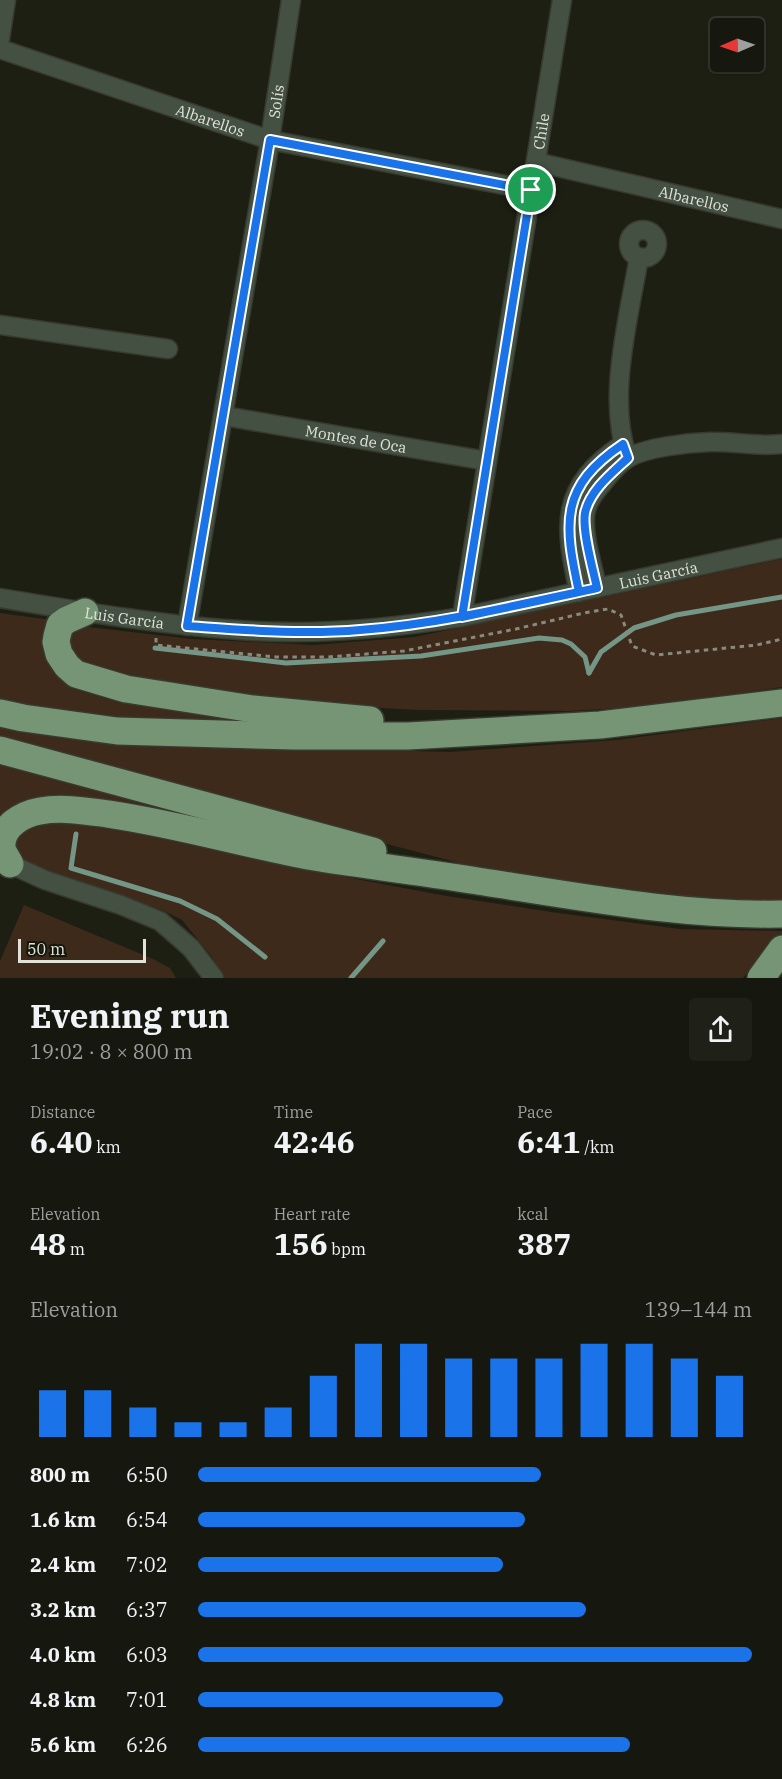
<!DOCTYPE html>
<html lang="en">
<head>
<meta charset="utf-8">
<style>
  :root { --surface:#16170e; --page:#1f2017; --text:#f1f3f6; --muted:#9e9f9e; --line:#35362e; --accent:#1a73e8 }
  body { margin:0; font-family:"IBM Plex Serif",serif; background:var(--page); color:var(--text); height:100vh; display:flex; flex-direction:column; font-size:22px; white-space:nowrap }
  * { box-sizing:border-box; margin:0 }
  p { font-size:20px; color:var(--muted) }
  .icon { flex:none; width:33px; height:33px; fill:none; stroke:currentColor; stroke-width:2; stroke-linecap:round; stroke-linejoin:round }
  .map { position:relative; height:978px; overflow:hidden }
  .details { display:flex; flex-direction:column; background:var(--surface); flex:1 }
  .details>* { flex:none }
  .needle { width:39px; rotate:268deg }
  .buttons { position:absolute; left:710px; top:18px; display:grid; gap:12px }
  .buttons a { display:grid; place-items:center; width:54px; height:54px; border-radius:6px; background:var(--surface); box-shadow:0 2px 4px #0004,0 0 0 2px var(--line); font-size:30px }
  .scale { position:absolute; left:18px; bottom:15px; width:128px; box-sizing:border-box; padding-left:6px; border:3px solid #e1e3da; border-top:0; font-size:16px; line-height:21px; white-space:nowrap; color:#e1e3da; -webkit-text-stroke:4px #14160a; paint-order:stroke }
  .pin { position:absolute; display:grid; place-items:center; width:51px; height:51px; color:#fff; margin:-26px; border:3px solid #fff; border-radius:50%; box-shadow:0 2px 6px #0007 }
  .round { display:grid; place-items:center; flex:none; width:63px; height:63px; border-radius:6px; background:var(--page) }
  .head { display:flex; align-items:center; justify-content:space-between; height:102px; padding:0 30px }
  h1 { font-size:33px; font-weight:700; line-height:45px }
  .figures { display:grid; grid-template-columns:repeat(3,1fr); gap:9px; height:102px; padding:6px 30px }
  .figures div { display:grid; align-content:center }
  .figures b { font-size:30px; font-weight:700 }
  .figures small { font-size:16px; font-weight:400 }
  .figures p { font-size:16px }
  .chart { height:168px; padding:12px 30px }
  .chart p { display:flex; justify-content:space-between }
  .chart svg { width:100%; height:108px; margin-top:6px; stroke:var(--accent); stroke-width:6 }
  ul { padding:0 30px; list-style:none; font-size:20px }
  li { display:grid; grid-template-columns:96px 72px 1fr; align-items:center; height:45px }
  li i { height:15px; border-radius:8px; background:var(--accent) }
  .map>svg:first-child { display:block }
  .green { fill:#3d2a1a }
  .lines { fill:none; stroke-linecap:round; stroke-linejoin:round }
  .stream { stroke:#739687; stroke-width:5 }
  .minor-casing { stroke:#383a2f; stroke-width:21 }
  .highway-casing { stroke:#383a2f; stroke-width:30 }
  .path { stroke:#888a7f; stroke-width:3; stroke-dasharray:4.5 4.5; stroke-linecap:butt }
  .minor { stroke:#435042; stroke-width:18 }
  .highway { stroke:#769574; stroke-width:27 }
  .route-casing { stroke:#fff; stroke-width:12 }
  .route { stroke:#1a73e8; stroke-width:8 }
  .labels { text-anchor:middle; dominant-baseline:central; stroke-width:6; stroke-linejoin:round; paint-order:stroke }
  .street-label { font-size:15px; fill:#e1e3da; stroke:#14160a }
</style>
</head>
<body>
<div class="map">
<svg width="782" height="978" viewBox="0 0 782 978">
  <rect width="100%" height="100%" fill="#1d1f13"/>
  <g class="green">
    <polygon points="782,559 782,687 658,706 567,711 417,710 278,702 98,676 65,651 67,631 76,627 89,627 192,639 314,645 415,637"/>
    <polygon points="0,613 59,621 51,660 259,722 168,726 0,705"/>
    <polygon points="782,718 782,906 661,899 486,870 0,742 0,725 273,747 450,752 616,740"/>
    <polygon points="0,761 132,795 211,821 89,805 0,829"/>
    <polygon points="68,818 219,848 335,875 441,895 551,912 680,929 782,931 782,947 766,947 743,978 224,978 212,957 182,920 162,910 27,864 11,854 16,825"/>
    <polygon points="24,905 153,959 170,968 176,978 0,978 0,961"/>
  </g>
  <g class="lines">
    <g class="stream">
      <polyline points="155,648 286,663 421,656 539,638 562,640 571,644 585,657 589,673"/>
      <polyline points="589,673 601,652 634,628 676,615 782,597"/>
      <polyline points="76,834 71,868 180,901 217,919 265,957"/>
      <polyline points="351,978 383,941"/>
    </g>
    <defs>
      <g id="minor">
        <polyline points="0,39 6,0"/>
        <path id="s1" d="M0,49L270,140L531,190"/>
        <path id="s2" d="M536,162L782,219"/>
        <circle cx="643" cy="244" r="14"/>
        <polyline points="0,325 168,349"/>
        <path id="s3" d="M224,416L487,461"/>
        <path d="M628,458C606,400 629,317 639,257"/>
        <path d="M597,588C593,565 583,539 585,515C586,503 594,493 602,484C609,475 618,464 628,458C647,447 687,443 709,442C734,441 757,447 782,444"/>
        <path d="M579,592C564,524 559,487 623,444"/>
        <path id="s4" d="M0,598C84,612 168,626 253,631C323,635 393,628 462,617L782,548"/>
        <path id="s5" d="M462,617L562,0"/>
        <path id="s6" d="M187,626L270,140L291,0"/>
        <polyline points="0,862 10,864 45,880 121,905 160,921 191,948 214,978"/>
      </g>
      <g id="highway">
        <polyline points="85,612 67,620 60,625 57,636 56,642 59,654 67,666 76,674 126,689 253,709 370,720"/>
        <polyline points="0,713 23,718 117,731 294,736 408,736 600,725 782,703"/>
        <polyline points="0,750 373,851"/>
        <path d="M10,864C8,860 3,853 2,848C0,826 23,814 40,811C62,807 86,811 108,814C176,824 241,843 308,856C367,866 426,872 484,882C582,897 682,916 782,914"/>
        <polyline points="761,978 782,949"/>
      </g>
    </defs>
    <use href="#minor" class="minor-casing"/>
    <use href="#highway" class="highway-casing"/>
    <polyline class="path" points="156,638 156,645 276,657 328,657 404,651 516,629 584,613 608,609 621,615 632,646 656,655 757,645 782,639"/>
    <use href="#minor" class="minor"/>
    <use href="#highway" class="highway"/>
  </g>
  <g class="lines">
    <defs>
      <path id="route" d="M531,190L462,617L579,592C564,523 559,487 623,444L628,458C612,473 590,490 585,513C582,531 593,569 597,588C519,605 440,624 360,630C302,635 245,630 187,626L270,140L531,190"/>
    </defs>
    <use href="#route" class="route-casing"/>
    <use href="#route" class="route"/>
  </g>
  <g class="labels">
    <g class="street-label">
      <text stroke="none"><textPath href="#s6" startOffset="532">Solís</textPath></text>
      <text stroke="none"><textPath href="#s1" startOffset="222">Albarellos</textPath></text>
      <text stroke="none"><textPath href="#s5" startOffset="492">Chile</textPath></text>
      <text stroke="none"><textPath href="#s2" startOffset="162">Albarellos</textPath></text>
      <text stroke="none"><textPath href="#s3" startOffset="134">Montes de Oca</textPath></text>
      <text stroke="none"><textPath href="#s4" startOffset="666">Luis García</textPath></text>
      <text stroke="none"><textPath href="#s4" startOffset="126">Luis García</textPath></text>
    </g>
  </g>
</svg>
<div class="buttons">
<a><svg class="needle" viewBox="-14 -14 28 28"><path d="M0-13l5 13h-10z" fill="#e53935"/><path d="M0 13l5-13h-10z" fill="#9e9f9e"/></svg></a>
</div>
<div class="scale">50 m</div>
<div class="pin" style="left:531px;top:190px;background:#1e9e55"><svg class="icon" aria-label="arrive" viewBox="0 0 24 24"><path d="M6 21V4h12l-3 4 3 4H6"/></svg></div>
</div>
<section class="details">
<div class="head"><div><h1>Evening run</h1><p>19:02 · 8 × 800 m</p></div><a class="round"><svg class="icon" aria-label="share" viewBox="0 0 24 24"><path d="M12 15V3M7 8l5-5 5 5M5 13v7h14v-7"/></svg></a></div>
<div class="figures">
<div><p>Distance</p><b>6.40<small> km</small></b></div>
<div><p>Time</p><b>42:46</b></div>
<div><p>Pace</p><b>6:41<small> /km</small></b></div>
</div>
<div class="figures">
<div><p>Elevation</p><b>48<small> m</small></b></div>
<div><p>Heart rate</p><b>156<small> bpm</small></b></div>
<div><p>kcal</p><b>387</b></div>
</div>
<div class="chart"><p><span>Elevation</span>139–144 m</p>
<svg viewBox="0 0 160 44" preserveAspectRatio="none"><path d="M5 44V25M15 44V25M25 44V32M35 44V38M45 44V38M55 44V32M65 44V19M75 44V6M85 44V6M95 44V12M105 44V12M115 44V12M125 44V6M135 44V6M145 44V12M155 44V19"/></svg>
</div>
<ul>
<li><b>800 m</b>6:50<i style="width:62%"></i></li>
<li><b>1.6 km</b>6:54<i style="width:59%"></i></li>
<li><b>2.4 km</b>7:02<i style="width:55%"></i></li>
<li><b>3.2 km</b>6:37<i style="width:70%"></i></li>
<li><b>4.0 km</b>6:03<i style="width:100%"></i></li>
<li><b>4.8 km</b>7:01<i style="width:55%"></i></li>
<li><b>5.6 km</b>6:26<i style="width:78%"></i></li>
</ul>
</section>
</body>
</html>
